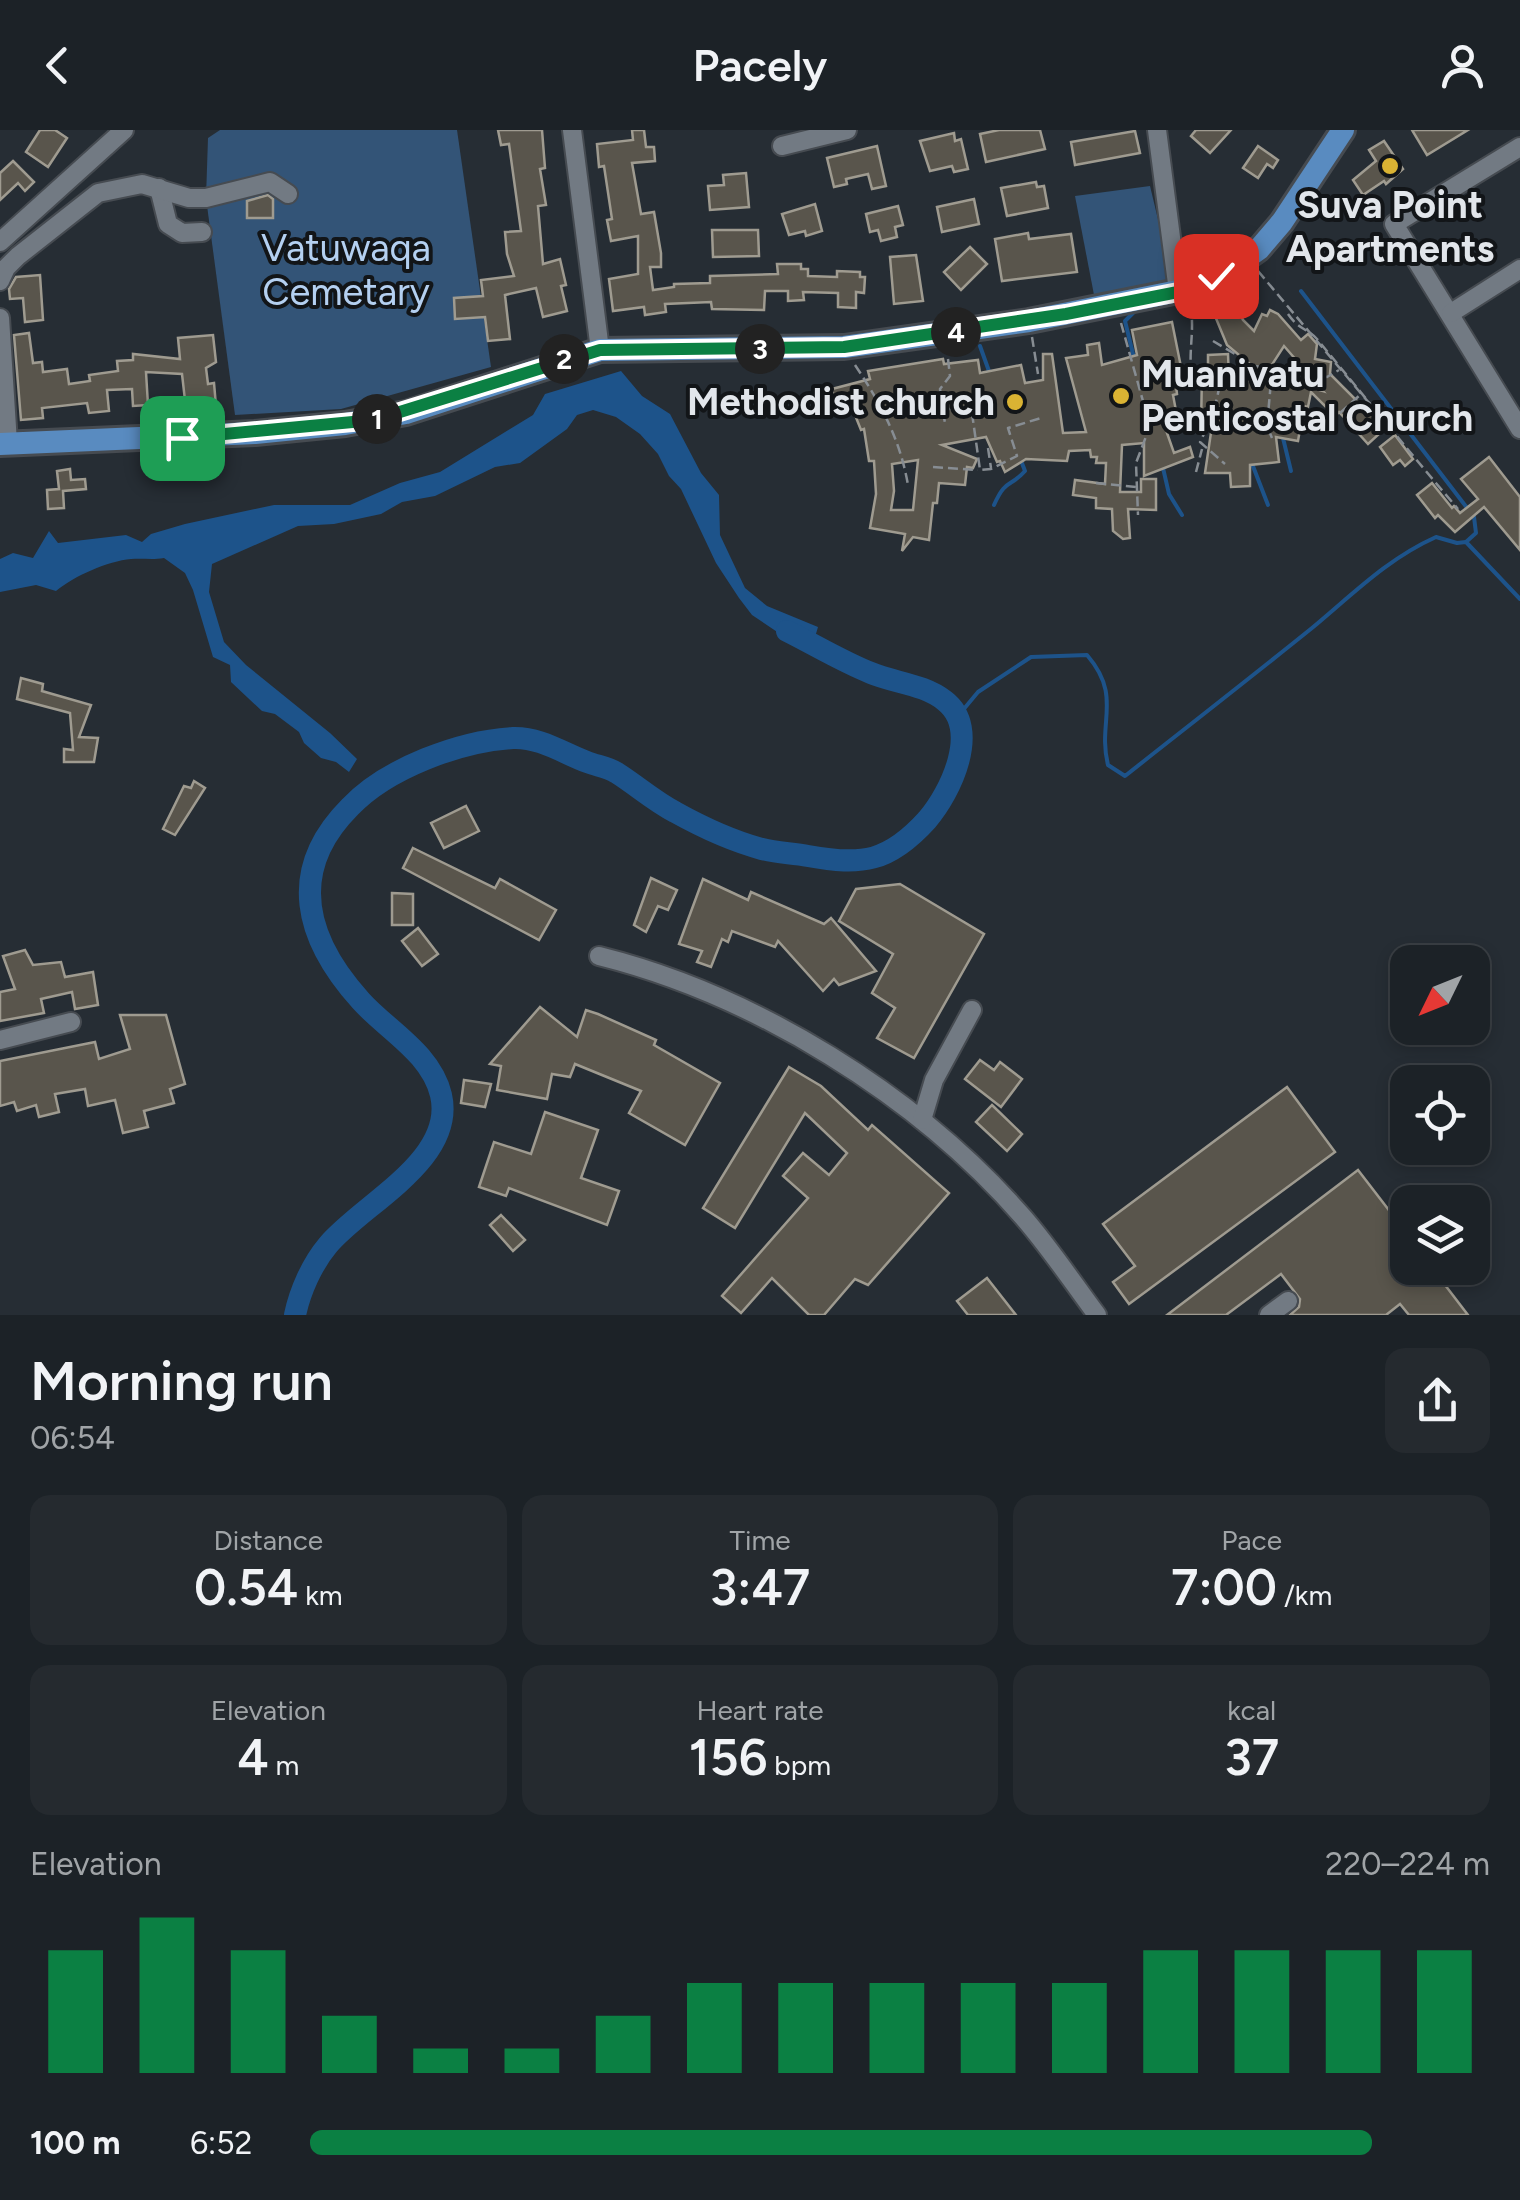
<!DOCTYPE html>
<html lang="en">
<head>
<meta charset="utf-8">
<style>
  :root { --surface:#1c2227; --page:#252a2f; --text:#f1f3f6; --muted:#a0a4a7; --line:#3a3f44; --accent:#0b8043 }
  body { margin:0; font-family:Figtree,sans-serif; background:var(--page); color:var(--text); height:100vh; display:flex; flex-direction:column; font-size:38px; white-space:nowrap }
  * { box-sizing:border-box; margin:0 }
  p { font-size:32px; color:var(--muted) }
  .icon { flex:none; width:55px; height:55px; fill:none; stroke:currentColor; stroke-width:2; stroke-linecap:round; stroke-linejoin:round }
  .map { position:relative; height:1185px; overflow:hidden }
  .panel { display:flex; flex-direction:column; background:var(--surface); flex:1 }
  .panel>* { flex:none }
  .needle { width:65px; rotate:227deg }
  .controls { position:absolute; left:1390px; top:815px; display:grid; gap:20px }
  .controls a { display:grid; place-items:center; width:100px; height:100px; border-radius:20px; background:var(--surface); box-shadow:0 5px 15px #0003,0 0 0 2px var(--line); font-size:50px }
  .pin { position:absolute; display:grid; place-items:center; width:85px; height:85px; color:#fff; margin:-42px; border-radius:20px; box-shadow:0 5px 15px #0006 }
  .km { position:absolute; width:50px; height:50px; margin:-25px; border-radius:50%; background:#222; color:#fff; font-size:28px; line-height:50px; text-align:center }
  .round { display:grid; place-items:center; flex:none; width:105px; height:105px; border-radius:20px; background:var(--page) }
  .headline { display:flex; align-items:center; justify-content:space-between; height:170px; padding:0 30px }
  h1 { font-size:55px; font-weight:600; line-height:75px }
  .metrics { display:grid; grid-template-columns:repeat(3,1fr); gap:15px; height:170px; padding:10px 30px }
  .metrics div { display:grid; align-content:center; border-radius:20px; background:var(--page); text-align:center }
  .metrics b { font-size:50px; font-weight:600 }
  .metrics small { font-size:28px; font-weight:400 }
  .metrics p { font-size:28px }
  .chart { height:280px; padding:20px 30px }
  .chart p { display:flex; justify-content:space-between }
  .chart svg { width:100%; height:180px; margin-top:10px; stroke:var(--accent); stroke-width:6 }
  ul { padding:0 30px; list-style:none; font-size:32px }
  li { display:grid; grid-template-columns:160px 120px 1fr; align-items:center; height:75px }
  li i { height:25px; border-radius:12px; background:var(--accent) }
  header { display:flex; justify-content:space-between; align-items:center; height:130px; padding:0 30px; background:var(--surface); font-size:45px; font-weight:600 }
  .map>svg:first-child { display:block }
  .green { fill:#335477 }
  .water { fill:#1d538a }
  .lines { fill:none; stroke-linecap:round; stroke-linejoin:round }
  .stream { stroke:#1d538a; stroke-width:4 }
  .river { stroke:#1d538a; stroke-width:22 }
  .building { fill:#59554c; stroke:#9f9b90; stroke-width:2.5; fill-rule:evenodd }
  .minor-casing { stroke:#464b51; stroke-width:22 }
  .major-casing { stroke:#464b51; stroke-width:28 }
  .path { stroke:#878d93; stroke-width:2.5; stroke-dasharray:10 5; stroke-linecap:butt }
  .minor { stroke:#727a83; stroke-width:18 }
  .major { stroke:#598bc0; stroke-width:22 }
  .route-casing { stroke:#fff; stroke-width:20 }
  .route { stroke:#0b8043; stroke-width:12 }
  .poi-dot { fill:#dab333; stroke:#121518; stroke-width:4 }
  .labels { text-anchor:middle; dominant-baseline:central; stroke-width:8; stroke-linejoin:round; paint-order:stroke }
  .poi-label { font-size:38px; font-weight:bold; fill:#e2e6eb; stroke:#121518 }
  .park-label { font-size:38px; fill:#b4d0f1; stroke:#121518 }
</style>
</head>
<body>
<header><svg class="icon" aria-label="back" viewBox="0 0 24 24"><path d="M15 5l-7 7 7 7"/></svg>Pacely<svg class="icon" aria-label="person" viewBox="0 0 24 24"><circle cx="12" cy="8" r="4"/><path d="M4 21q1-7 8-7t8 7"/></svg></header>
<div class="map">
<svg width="1520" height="1185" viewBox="0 0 1520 1185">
  <rect width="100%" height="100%" fill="#262d34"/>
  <g class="green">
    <polygon points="220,0 457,0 491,237 341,279 235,285 206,68 208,8"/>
    <polygon points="1150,56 1174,156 1095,170 1075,66"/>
  </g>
  <path class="water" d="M621,241L642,266L670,284L701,343L719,365L720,405L745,458L767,476L818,497L810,524L752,485L739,468L716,433L681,359L669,346L658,324L640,304L616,287L593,280L577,285L567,299L520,333L495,337L435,366L402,372L381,384L334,394L298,396L212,434L209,462L224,512L246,535L330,603L357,629L349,642L336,632L321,628L304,613L299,602L275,584L262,581L231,552L230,535L213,527L193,460L185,443L164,428C152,430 143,428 131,429C108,431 74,446 56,461L36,455L0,462V429L13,423L33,428L49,401L58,413L126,405L142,412L151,404L185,394L274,375H350L400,353L440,342L533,285L545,264Z"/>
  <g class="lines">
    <g class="stream">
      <polyline points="1301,161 1474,387 1476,403 1466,412"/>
      <polyline points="980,216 990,244"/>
      <polyline points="1134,228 1125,191 1137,179"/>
      <polyline points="1247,253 1249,228"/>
      <polyline points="1282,304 1291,341"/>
      <polyline points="1251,331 1268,375"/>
      <polyline points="1163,338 1169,364 1182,385"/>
      <path d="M994,375C1006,348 1010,358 1025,341L1020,328"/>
      <path d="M958,586L978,562L1031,527L1087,525C1123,567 1097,591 1108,635L1125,646C1187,597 1250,548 1312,498C1353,464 1387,429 1436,407L1457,413L1466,412L1520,469"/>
    </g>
    <path class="river" d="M295,1185C300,1161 312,1134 328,1115C362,1074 456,1030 441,965C431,923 387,900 361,871C305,809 286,741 350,677C387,638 460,611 513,608C540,607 563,623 587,632C597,636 608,637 617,643C636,655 654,671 675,682C702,697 732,711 762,719C776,723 793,723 808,726C862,736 889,732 927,690C951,662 981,599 945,571C924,554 895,553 871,543C843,532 815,515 787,501"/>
  </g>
  <g class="building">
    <polygon points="40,0 55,0 67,8 48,37 26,22"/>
    <polygon points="498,0 542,0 545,38 540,39 546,75 538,76 543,134 560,129 566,155 561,156 567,181 543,187 536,158 505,165 510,209 488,211 485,187 455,189 454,168 483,166 481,150 514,146 507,124 505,102 521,101 509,14 501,15"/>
    <polygon points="632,0 644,0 646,17 654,17 655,31 632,33 641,84 654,82 661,123 661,137 650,137 653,160 674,157 674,154 710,153 710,146 778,144 777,134 801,134 801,139 808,139 808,146 837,147 837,141 860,142 860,147 865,147 864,163 856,162 856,178 838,177 838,163 803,162 804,170 788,171 788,161 765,161 764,180 712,179 711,172 665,174 666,182 645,185 644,177 613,181 609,149 638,144 638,106 611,111 607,90 612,89 604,36 599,37 597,14 633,10"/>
    <polygon points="999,0 1040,0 1045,19 986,32 980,4"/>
    <polygon points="1196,0 1231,0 1210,23 1191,6"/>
    <polygon points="1412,0 1468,0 1427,25"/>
    <polygon points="1135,1 1140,23 1075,35 1071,12"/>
    <polygon points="954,3 955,11 961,9 968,39 954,42 952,36 930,41 920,11"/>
    <polygon points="1384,11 1403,39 1386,54 1384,51 1363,65 1353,50 1376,31 1369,20"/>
    <polygon points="877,16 886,56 872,59 868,44 846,49 847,54 834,57 827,28"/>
    <polygon points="1258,16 1278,30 1273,38 1267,34 1258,48 1243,38"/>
    <polygon points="13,31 34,52 25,61 18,53 0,70 0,43"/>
    <polygon points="746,43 749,77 710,80 708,56 724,55 723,45"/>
    <polygon points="1036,52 1037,57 1044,56 1048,78 1007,86 1001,58"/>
    <polygon points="268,65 273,69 273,88 247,88 247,71"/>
    <polygon points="974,69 979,94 942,102 937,77"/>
    <polygon points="815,74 822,101 806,106 805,101 789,105 782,84"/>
    <polygon points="898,76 903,95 895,97 897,107 881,111 878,100 870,102 866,84"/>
    <polygon points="712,100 758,100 759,126 713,127"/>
    <polygon points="1028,103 1029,109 1071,104 1077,142 1002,151 995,109"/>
    <polygon points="970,117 987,134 961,160 944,142"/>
    <polygon points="916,125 923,171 894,174 890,127"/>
    <polygon points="40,145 43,190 25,192 23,168 10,169 9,159 16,147"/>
    <path d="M1234,171L1243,190L1254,201L1262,184L1267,186L1270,180L1278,184L1301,210L1308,204L1317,214L1315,229L1331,232L1330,244L1375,289L1369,294L1379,304L1368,314L1339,282L1335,286L1311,262L1308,277L1304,276L1298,311L1276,307L1279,332L1250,335V356L1231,357L1230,343H1205L1212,296L1201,299L1202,241H1208V225L1228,224L1229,249L1249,251L1251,235L1227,215L1213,181ZM1284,216L1323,261L1266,244Z"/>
    <path d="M1172,192L1181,237L1174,239L1177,264L1173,265L1177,286L1190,283L1192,296L1167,303L1174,323L1190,317L1193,327L1144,346V313L1122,315L1120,362H1141V349H1156V380L1128,379L1130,408L1123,409L1113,401L1112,379L1096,378V368L1073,365L1075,350L1105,354L1106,333H1096L1097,327H1091L1090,320L1069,321L1067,331L1026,329L1005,342L1000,331L997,332L986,307L942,315L977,329L973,338L967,337L965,355L939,353L937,373H933L929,410L913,407L902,421L905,404L870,398L876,364L874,331H869L864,299L861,300L853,280L846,281L843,269L835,271L832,259L870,249L868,241L943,229L944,234L978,230L980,243L1021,235L1025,253L1043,250V224H1052L1063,303L1086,302L1066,228L1088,225L1087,215L1099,213L1102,235L1137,225L1132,200ZM918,330L913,380H891L894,361L892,334Z"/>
    <polygon points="29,203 33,233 42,232 43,242 67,239 69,254 90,251 89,245 118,241 117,231 133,230 133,224 180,229 178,208 213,205 216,232 206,238 208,254 214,253 216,276 186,279 182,244 146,242 148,275 133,276 132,259 107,260 109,281 89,283 87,273 42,278 43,288 21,290 14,205"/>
    <polygon points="1395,305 1413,329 1405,336 1400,330 1393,335 1380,317"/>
    <polygon points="1489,327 1520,367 1520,420 1484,377 1455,402 1438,385 1435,388 1417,365 1432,353 1452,378 1454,376 1460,383 1478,369 1461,349"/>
    <polygon points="70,339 71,350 85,349 86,359 63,361 64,378 48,379 47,360 59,359 57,341"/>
    <polygon points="21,548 43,554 42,561 91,575 79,607 98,608 94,632 64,632 64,619 73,620 70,583 17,569"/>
    <polygon points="194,651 205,658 175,705 163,699 184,656 191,658"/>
    <polygon points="466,676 479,701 444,718 431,693"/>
    <polygon points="413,718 495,758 500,749 556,780 539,810 403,738"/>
    <polygon points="651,748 677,760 668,780 658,776 646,802 634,795"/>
    <polygon points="703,749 748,770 751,762 824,794 831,788 876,841 839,855 834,849 823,861 778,811 775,817 732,801 728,812 722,809 711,837 697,832 702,821 679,814"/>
    <polygon points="900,754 984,804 914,928 877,908 895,878 872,863 893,824 839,791 856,759"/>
    <polygon points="392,763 413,764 413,795 392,795"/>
    <polygon points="418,798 438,824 422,836 402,811"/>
    <polygon points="25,820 33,835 61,832 65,847 93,842 98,875 75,879 72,862 41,869 44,883 0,891 0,862 15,859 3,826"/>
    <polygon points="540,877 577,907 586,880 598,884 656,910 654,915 720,953 685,1015 629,983 641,961 575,934 570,947 552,944 547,969 497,960 501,936 490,934"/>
    <polygon points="120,885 166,885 185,954 170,959 174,973 144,981 148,997 123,1003 115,970 88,976 85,959 55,964 59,982 39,987 36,975 17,981 14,972 0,976 0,931 95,912 99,929 130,919"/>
    <polygon points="980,930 994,940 1000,932 1022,949 1001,977 965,949"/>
    <polygon points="789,937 821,956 868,1000 872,995 949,1063 868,1155 855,1149 824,1185 809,1185 772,1148 741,1183 722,1166 808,1068 783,1046 803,1023 829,1045 847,1023 805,983 735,1098 703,1078"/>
    <polygon points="464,950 491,954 485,977 461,973"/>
    <polygon points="1287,957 1335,1022 1129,1174 1113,1152 1135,1136 1103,1094"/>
    <polygon points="992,975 1022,1004 1007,1021 976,992"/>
    <polygon points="545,982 598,1000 581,1048 619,1061 607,1095 509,1058 506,1066 479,1057 494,1012 531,1024"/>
    <polygon points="1358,1040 1408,1105 1408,1138 1432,1138 1468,1185 1409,1185 1400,1174 1386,1185 1290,1185 1299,1177 1300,1169 1281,1144 1226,1185 1167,1185"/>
    <polygon points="501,1085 525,1110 513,1121 490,1095"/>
    <polygon points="987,1148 1016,1185 968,1185 957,1171"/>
  </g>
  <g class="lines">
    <defs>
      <g id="minor">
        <polyline points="572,0 600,220"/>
        <polyline points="1157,0 1178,161"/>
        <polyline points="782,16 847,0"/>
        <polyline points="1520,17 1394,94 1520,299"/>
        <polyline points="159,58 168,94 182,103 202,102"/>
        <polyline points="0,112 124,0"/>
        <polyline points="0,151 6,138 18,126 98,63 142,54 189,68 206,68 270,52 288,64"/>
        <polyline points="1451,183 1520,139"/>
        <polyline points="0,188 8,313"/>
        <path d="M599,826C755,865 918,966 1023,1087C1050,1118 1073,1153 1097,1185"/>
        <polyline points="0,910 71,892"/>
        <polyline points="922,990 934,950 972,880"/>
        <polyline points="1269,1185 1288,1171"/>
      </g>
      <polyline id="major" points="0,314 255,303 345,294 406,283 600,220 844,217 1029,191 1178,161 1231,139 1259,119 1282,92 1343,0"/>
    </defs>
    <use href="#minor" class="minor-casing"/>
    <use href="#major" class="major-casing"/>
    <g class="path">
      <polyline points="1258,141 1385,292"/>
      <path d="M1190,175C1195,197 1189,217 1191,240"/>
      <path d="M1288,184C1299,200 1307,198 1317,209C1364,266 1410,323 1458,379"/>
      <polyline points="1121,193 1150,296 1136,333 1138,385"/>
      <polyline points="1032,207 1038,244"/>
      <polyline points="1213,211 1255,236 1276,239 1283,245 1297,242 1327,247 1339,240"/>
      <polyline points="948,229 950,246 940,259 943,280 971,276 980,340 991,339 1017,326 1008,298 1041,288"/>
      <path d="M855,235C881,274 900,309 908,355"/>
      <path d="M1206,235L1221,241C1219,269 1212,288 1200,312L1225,334"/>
      <polyline points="943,282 945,293"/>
      <polyline points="1340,283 1360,265"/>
      <polyline points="1272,308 1267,296 1272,240"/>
      <polyline points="988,318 991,338"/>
      <polyline points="933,337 978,340"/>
      <polyline points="1196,342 1202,319"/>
      <polyline points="1096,353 1136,357"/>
    </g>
    <use href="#minor" class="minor"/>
    <use href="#major" class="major"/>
  </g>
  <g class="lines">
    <defs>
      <polyline id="route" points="182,308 374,290 600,220 844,217 1066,184 1178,162 1216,146"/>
    </defs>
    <use href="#route" class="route-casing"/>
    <use href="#route" class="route"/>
  </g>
  <g class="poi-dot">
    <circle cx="1390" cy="36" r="10"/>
    <circle cx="1121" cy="266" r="10"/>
    <circle cx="1015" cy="272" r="10"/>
  </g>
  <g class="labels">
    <g class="poi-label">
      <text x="1390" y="75">Suva Point<tspan x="1390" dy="44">Apartments</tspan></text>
      <text x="1141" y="244" text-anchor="start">Muanivatu<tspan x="1141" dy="44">Penticostal Church</tspan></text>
      <text x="995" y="272" text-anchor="end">Methodist church</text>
    </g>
    <g class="park-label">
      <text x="346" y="118">Vatuwaqa<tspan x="346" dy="44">Cemetary</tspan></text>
    </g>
  </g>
</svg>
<div class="controls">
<a><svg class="needle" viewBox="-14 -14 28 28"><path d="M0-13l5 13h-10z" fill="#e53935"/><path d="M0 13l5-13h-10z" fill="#a0a4a7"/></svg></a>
<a><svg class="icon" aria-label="locate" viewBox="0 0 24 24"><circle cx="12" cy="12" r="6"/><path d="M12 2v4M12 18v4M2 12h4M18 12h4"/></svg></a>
<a><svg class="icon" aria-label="layers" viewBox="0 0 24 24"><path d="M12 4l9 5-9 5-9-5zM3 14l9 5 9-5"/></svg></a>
</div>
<div class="pin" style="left:182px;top:308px;background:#1e9e55"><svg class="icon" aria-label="arrive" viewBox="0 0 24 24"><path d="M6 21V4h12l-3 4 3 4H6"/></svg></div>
<div class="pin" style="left:1216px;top:146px;background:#d93025"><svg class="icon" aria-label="check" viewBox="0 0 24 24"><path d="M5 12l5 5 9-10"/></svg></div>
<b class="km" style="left:377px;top:289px">1</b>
<b class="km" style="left:564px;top:229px">2</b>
<b class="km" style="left:760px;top:219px">3</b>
<b class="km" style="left:956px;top:202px">4</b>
</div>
<section class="panel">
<div class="headline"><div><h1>Morning run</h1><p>06:54</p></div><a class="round"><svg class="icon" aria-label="share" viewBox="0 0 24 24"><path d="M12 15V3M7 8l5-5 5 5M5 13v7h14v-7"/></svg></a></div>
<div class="metrics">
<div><p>Distance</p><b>0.54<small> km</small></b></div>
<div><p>Time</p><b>3:47</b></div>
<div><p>Pace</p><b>7:00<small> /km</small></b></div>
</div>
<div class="metrics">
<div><p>Elevation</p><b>4<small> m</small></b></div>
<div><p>Heart rate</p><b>156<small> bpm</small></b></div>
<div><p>kcal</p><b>37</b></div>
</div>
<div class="chart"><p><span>Elevation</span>220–224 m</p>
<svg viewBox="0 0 160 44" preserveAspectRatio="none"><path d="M5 44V14M15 44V6M25 44V14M35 44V30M45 44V38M55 44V38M65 44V30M75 44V22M85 44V22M95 44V22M105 44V22M115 44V22M125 44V14M135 44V14M145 44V14M155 44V14"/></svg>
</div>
<ul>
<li><b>100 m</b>6:52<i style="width:90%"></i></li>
</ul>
</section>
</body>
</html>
